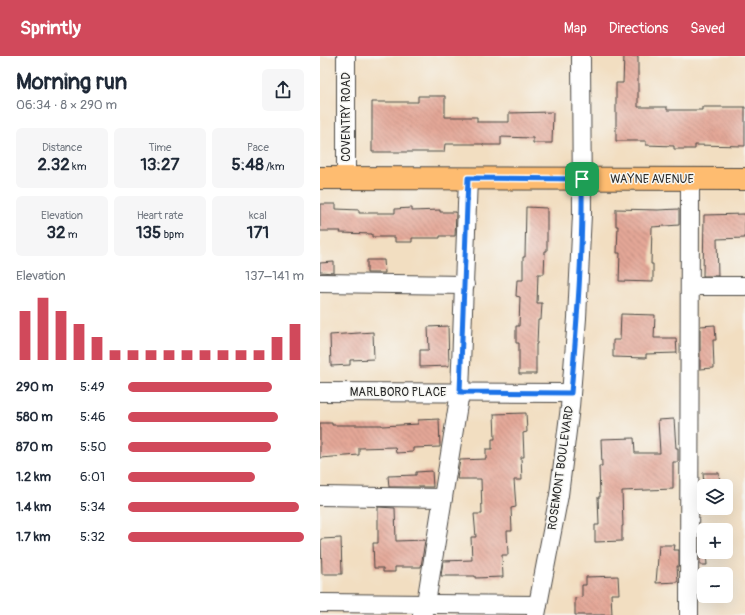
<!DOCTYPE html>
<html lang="en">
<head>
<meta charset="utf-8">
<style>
  :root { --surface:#fff; --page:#f6f6f7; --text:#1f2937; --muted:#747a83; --accent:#d1495b }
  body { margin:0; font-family:Pangolin,sans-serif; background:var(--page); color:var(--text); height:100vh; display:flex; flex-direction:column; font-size:15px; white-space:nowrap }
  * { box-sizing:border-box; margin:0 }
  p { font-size:13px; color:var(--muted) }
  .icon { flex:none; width:22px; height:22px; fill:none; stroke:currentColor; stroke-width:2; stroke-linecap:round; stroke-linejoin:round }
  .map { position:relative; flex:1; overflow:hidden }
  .panel { display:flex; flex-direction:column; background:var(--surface); width:320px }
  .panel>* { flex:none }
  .tools { position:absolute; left:377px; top:423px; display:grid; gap:8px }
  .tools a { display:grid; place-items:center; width:36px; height:36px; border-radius:6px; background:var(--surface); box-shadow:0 4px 16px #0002; font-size:20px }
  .pin { position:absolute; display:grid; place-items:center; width:34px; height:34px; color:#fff; margin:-17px; border-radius:8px; box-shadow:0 2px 6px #0006 }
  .round { display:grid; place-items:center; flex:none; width:42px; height:42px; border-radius:6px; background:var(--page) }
  .overview { display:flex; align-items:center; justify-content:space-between; height:68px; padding:0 16px }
  h1 { font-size:22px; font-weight:700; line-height:30px }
  .metrics { display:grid; grid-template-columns:repeat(3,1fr); gap:6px; height:68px; padding:4px 16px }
  .metrics div { display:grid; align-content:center; border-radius:6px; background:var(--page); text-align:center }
  .metrics b { font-size:17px; font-weight:700 }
  .metrics small { font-size:11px; font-weight:400 }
  .metrics p { font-size:11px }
  .chart { height:112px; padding:8px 16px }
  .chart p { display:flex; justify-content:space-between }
  .chart svg { width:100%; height:72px; margin-top:4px; stroke:var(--accent); stroke-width:6 }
  ul { padding:0 16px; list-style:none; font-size:13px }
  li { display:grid; grid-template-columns:64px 48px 1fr; align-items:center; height:30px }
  li i { height:10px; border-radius:5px; background:var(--accent) }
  header { display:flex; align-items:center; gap:24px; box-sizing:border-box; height:56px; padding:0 20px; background:var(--accent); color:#fff }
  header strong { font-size:19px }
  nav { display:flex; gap:22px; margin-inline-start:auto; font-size:14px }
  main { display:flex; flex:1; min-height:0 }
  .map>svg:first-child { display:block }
  .building { fill:url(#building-back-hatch) }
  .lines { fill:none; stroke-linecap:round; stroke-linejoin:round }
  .minor-casing { stroke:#494642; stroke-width:20 }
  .major-casing { stroke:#494642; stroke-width:24 }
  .minor { stroke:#fff; stroke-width:18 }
  .major { stroke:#febc70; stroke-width:22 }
  .route-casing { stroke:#fff; stroke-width:8 }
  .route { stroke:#1a73e8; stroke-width:5 }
  .labels { text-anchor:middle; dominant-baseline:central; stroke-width:3; stroke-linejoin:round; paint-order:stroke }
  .street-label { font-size:12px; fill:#2b2b2b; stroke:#f6f6f2 }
</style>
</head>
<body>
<header>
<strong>Sprintly</strong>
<nav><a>Map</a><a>Directions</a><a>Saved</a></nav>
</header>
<main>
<section class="panel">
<div class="overview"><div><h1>Morning run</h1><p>06:34 · 8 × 290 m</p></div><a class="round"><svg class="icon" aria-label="share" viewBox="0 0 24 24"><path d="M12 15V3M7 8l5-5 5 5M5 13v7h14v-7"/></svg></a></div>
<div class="metrics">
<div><p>Distance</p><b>2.32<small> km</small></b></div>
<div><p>Time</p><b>13:27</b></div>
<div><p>Pace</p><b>5:48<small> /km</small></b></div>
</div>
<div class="metrics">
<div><p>Elevation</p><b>32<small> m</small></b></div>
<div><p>Heart rate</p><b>135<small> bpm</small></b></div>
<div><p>kcal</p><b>171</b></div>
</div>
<div class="chart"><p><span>Elevation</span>137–141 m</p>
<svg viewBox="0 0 160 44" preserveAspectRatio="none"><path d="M5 44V14M15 44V6M25 44V14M35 44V22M45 44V30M55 44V38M65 44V38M75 44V38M85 44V38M95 44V38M105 44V38M115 44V38M125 44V38M135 44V38M145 44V30M155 44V22"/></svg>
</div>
<ul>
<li><b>290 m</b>5:49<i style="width:82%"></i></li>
<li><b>580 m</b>5:46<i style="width:85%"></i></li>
<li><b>870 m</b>5:50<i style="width:81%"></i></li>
<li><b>1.2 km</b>6:01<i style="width:72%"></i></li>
<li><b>1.4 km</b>5:34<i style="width:97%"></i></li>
<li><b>1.7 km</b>5:32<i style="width:100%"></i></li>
</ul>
</section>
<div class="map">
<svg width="425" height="559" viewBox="0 0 425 559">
  <defs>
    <pattern id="building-back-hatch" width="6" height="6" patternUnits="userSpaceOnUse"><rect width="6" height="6" fill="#e4a797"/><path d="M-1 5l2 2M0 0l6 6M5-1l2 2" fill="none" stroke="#b9887b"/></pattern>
  </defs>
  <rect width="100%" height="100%" fill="#f6f6f2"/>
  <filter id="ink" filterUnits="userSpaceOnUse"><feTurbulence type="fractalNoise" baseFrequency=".025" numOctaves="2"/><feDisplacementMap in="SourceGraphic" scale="8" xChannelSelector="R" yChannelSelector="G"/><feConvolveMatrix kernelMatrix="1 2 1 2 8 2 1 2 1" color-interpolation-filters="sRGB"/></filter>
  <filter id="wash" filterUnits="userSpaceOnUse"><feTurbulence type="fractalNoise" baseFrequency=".012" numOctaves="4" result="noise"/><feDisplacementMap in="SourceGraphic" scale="16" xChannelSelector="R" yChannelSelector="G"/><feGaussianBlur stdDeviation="0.9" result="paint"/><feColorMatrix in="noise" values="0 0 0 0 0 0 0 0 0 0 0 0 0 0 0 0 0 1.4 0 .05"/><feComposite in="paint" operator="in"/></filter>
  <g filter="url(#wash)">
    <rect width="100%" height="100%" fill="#f2dec1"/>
    <g id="blocks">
      <g class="building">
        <polygon points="304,0 318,0 318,51 347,51 347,54 382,54 382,51 425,51 425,90 375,89 375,93 354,93 354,90 326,89 326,85 296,85 296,27 303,27"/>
        <polygon points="98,40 125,40 125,61 157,61 157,66 189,66 189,57 233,56 232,87 213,87 213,82 181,81 181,89 163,89 163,88 125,88 124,96 52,96 52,46 98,46"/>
        <polygon points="0,148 16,148 16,153 39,154 39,157 75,157 75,153 92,152 92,155 120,154 120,156 136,156 135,180 120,180 120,182 92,182 92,186 75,186 75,181 52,181 52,178 20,177 21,175 0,175"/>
        <polygon points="206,151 227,152 227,195 225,195 224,218 218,218 217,247 222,247 221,264 218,264 217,288 216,288 216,318 199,318 199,287 196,287 196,270 199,270 200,241 196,240 197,224 203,224 203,201 205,201"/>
        <polygon points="296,153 338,154 359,153 359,169 332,171 331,208 333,208 333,226 299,225 300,197 297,197 298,170 296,170"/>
        <polygon points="425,158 425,182 397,183 398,220 383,220 384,159"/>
        <polygon points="47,204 64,204 65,217 47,217"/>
        <polygon points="14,206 14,217 0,216 0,207"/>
        <polygon points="301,258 335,259 334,282 356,282 357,297 326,298 326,302 293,301 293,284 300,284"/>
        <polygon points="395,269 396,284 393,284 394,312 380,313 380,270"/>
        <polygon points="128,270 129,310 100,311 100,294 109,294 108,271"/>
        <polygon points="53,276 54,303 30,304 30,309 11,310 10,279"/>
        <polygon points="206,357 207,376 203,377 204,401 201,401 202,424 194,424 196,451 191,452 192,475 187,475 188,499 182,499 183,521 155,522 155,520 121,520 123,505 152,504 151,481 156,481 154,458 162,458 161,423 137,423 140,404 166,403 166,393 172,393 172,383 175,383 174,358"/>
        <polygon points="119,363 120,391 93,392 93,396 76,397 75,391 39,392 39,399 0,402 0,367 12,367 12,369 62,369 62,370 98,368 98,364"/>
        <polygon points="354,363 356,392 358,392 358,406 353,406 353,433 302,435 303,470 302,470 302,485 275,486 275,469 279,469 278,441 280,441 279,410 282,410 281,383 314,382 315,397 340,397 338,364"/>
        <polygon points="112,415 113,431 69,431 68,420 96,419 96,416"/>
        <polygon points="383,417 399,417 400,430 384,430"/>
        <polygon points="58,451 75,452 76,485 105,484 101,511 75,511 75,516 63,516 63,512 54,512 53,487 58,487"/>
        <polygon points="21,482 22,518 2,518 1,483"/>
        <polygon points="339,489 355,489 354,494 359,494 359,510 357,510 358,526 336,527"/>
        <polygon points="384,493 384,496 386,496 387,509 380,509 380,494"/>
        <polygon points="298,520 299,538 291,538 292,559 255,559 255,542 262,541 262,529 266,529 266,521"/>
      </g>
    </g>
  </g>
  <g filter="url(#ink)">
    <use href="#blocks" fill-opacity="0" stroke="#494642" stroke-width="1"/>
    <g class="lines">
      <defs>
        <g id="minor">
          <polyline points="26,122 26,0"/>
          <polyline points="0,227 145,229"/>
          <polyline points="370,230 425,230"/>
          <polyline points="0,336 251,337"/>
          <polyline points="0,440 123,442"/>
          <polyline points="0,547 218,549"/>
          <polyline points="102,559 106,547 140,336 148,122"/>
          <polyline points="216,559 239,439 250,351 257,262 262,158 261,0"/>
          <polyline points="369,559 370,123"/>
        </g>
        <polyline id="major" points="0,122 425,123"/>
      </defs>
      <use href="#minor" class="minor-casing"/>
      <use href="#major" class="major-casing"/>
      <use href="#minor" class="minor"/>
      <use href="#major" class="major"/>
    </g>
  </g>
  <g class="lines" filter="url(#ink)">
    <defs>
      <path id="route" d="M148,122L262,123C263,194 257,266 251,337L140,336Z"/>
    </defs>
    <use href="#route" class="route-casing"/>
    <use href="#route" class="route"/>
  </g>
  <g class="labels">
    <g class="street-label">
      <text transform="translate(26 61) rotate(-90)">COVENTRY ROAD</text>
      <text x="332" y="123">WAYNE AVENUE</text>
      <text x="78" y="336">MARLBORO PLACE</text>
      <text transform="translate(241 412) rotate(-82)">ROSEMONT BOULEVARD</text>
    </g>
  </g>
</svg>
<div class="tools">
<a><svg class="icon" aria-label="layers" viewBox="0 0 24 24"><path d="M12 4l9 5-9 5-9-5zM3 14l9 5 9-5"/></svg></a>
<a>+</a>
<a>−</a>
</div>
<div class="pin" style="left:262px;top:123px;background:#1e9e55"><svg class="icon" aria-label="arrive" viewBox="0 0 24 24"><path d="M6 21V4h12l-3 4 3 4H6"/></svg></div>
</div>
</main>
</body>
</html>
